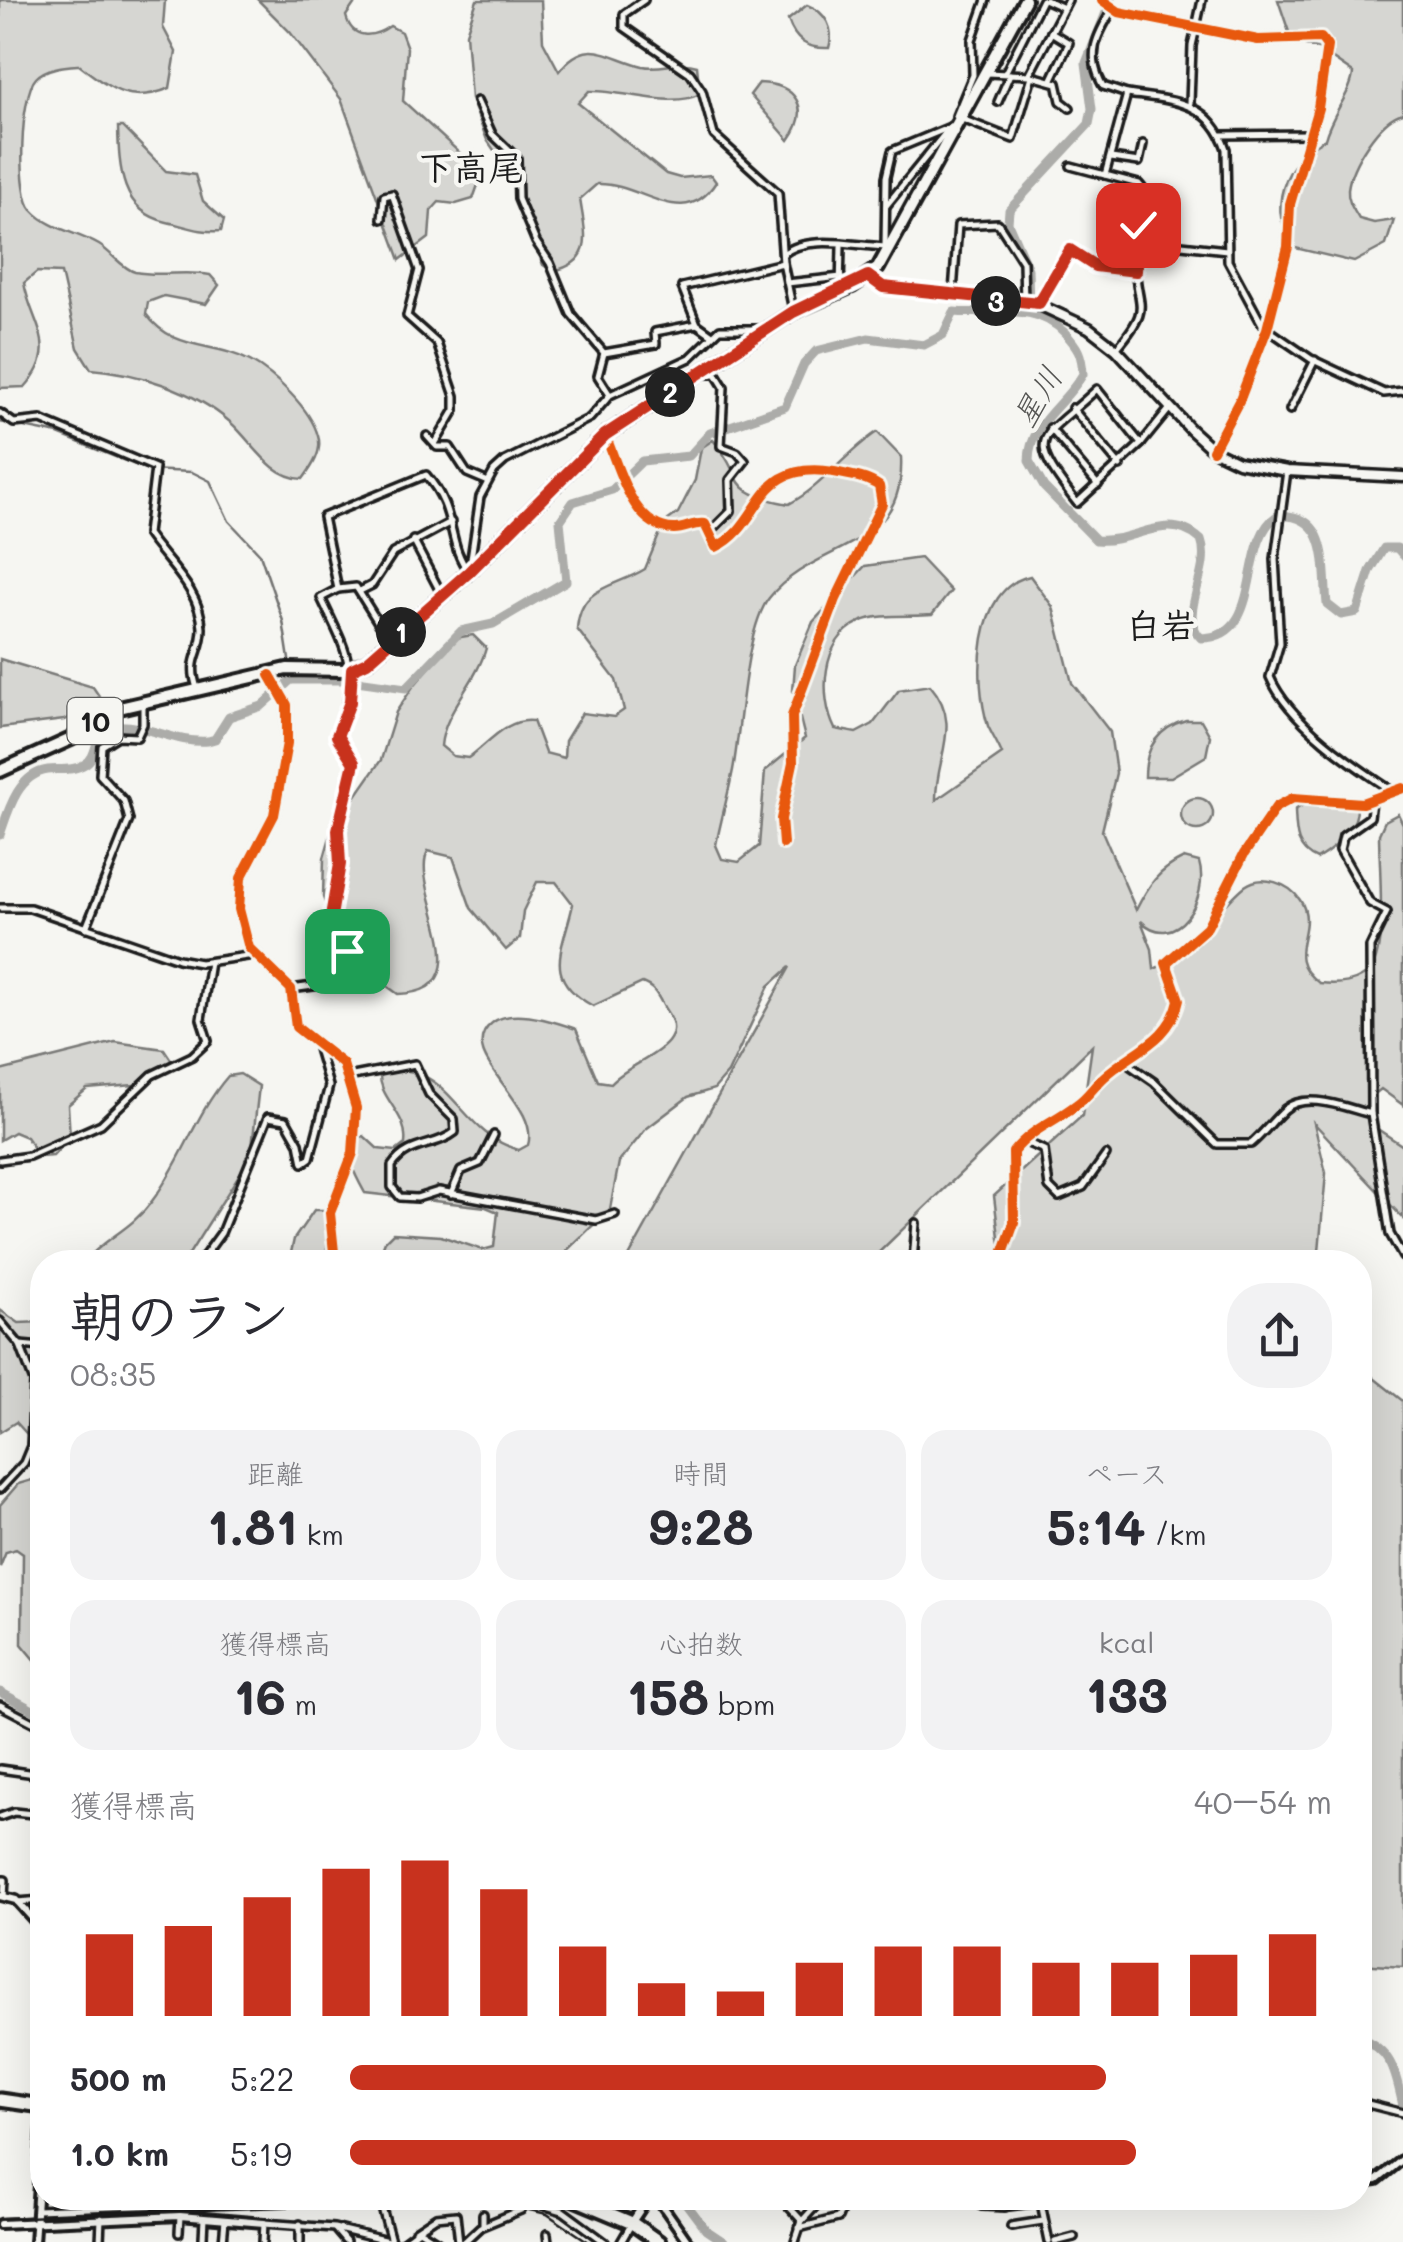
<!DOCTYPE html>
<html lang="ja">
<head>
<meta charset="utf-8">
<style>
  :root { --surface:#fff; --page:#f2f2f3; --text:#2b2b33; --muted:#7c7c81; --accent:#c8321e }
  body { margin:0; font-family:Mali,"Klee One",sans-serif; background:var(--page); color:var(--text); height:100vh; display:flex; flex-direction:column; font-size:38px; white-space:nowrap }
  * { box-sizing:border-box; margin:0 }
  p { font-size:32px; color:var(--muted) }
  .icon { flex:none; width:55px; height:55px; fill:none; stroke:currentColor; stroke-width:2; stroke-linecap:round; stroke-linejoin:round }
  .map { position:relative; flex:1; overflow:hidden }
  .sheet { position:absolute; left:30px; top:1250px; width:1342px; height:960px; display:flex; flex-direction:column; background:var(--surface); border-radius:40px; box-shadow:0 10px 40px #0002 }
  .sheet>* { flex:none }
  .pin { position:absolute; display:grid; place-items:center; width:85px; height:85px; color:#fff; margin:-42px; border-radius:20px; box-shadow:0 5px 15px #0006 }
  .km { position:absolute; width:50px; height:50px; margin:-25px; border-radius:50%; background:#222; color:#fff; font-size:28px; line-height:50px; text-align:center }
  .round { display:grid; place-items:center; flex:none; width:105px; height:105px; border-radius:40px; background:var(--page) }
  .head { display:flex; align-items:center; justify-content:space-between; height:170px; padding:0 40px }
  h1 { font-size:55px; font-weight:700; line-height:75px }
  .stats { display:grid; grid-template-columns:repeat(3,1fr); gap:15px; height:170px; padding:10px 40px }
  .stats div { display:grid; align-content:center; border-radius:25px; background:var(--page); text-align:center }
  .stats b { font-size:50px; font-weight:700 }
  .stats small { font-size:28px; font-weight:400 }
  .stats p { font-size:28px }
  .chart { height:280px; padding:20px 40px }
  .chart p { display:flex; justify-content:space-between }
  .chart svg { width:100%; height:180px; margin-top:10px; stroke:var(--accent); stroke-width:6 }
  ul { padding:0 40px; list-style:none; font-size:32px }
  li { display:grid; grid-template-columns:160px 120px 1fr; align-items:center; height:75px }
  li i { height:25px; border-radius:12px; background:var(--accent) }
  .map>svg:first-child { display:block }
  .green { fill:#d6d6d2; stroke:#797977; stroke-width:2.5 }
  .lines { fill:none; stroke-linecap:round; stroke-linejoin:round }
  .stream { stroke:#727271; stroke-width:2.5 }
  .river { stroke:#acaca9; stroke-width:9 }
  .minor-casing { stroke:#1c1c1c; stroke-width:12 }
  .tertiary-casing { stroke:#1c1c1c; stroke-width:14 }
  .secondary-casing { stroke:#1c1c1c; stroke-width:15 }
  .primary-casing { stroke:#1c1c1c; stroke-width:18 }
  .trunk-casing { stroke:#1c1c1c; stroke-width:19 }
  .minor { stroke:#f6f6f2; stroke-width:5 }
  .tertiary { stroke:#f6f6f2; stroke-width:6 }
  .secondary { stroke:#f6f6f2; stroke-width:8 }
  .primary { stroke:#f6f6f2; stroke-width:10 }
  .trunk { stroke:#f6f6f2; stroke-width:11 }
  .rail { stroke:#1c1c1c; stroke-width:2.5 }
  .minor-bridge-casing { stroke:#1c1c1c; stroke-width:12; stroke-linecap:butt }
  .minor-bridge { stroke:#f6f6f2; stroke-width:5 }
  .cycleway-casing { stroke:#f6f6f2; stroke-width:16 }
  .cycleway { stroke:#e8590c; stroke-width:10 }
  .route-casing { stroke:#fff; stroke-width:20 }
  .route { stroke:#c8321e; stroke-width:12 }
  .labels { text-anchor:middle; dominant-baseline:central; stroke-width:9; stroke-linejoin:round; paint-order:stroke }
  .shield { fill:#f6f6f2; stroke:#5d5d5c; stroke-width:2.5 }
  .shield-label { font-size:28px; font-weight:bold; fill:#1c1c1c }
  .water-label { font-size:32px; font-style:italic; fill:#565654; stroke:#f6f6f2 }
  .quarter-label { font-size:35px; font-weight:bold; fill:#1c1c1c; stroke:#f6f6f2 }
</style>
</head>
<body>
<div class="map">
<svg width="1403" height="2242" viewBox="0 0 1403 2242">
  <rect width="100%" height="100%" fill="#f6f6f2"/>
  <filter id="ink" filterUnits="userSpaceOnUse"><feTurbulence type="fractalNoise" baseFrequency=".01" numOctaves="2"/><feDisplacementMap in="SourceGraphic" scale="20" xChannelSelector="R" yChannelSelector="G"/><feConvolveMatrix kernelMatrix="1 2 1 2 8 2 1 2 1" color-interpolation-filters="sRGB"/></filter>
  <g filter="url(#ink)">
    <g class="green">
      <path d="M0,0H165L163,27L176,52L170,88C129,105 111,89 79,65C65,66 46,67 36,78C20,95 17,195 32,210C49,229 77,232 99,245C111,252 123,269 135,272C160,277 185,270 210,275L219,285L206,304L164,296L148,302L146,314C174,352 213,341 250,361C274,374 311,409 318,436C323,451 312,467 303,479C269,477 254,443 230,422C193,390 139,373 91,369L78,348L61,273L37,272L24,283C32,326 61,347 25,387L0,388Z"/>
      <path d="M258,0H357L346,16C352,40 373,38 390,26L401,32L407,48L403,101L460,153L478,185L473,199L456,204L439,202L431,211L429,238L400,260L341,99L290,32Z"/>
      <path d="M477,0H541L543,41L559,71C588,35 607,57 643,66C661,70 678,60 697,66L700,94C671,109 624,90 589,91L578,103L666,174L680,178L711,175L716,182C684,233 641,182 597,184L580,199C585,234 596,262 553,271L543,265L507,169L487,140L471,99L466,33Z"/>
      <path d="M1278,0H1403V113C1379,119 1351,165 1348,189C1347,201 1353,209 1359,219L1374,223L1394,220L1386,245L1354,262L1295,248C1265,211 1284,159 1325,139C1332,113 1352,92 1353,73L1318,49L1292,41Z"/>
      <path d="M807,5C826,12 835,29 829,48C807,49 795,41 788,20Z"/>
      <path d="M759,83C796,84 812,108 789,140L750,95Z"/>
      <path d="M118,127H123L166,171L195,175L203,201L224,220L221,231C200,233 186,226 167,222C121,212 119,169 118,127Z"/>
      <path d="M877,432L901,457C906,553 816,539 769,598C745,628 741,728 733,770C728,795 721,820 716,845L722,859L739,862L759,846L765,771L805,738L793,691L795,665L813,622L865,566L920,558L951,591L932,615C911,617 879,613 860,622C821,639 819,697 835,729L856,733L873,724L899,690L930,685C964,724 935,757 936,800L1002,754C998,744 992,735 988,726C974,682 974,588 1030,576L1053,607L1072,683L1110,732L1116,773L1102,831L1136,910C1148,886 1158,870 1184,858L1199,862C1210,898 1176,954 1141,921L1152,949L1154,969C1198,951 1212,913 1245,886C1262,873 1290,884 1300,900C1320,930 1280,955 1319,983C1338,985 1358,984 1371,969C1387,948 1379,863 1379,834L1385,821L1398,814L1403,824V1105L1381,1089L1371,1097L1376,1128L1403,1146V1218L1314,1123L1326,1173L1318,1262H1002L994,1196L1082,1116L1092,1046L869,1262H626L790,967L769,986L728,1073L714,1089L688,1097L646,1129L619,1162L610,1209L555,1262H377L385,1241L393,1233L441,1236L483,1250L494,1247L498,1212L486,1207L365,1193C355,1175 347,1162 352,1142L364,1136L378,1149L396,1151L405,1144C409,1113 377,1099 380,1071C453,1059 456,1133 519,1150L528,1145C541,1102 452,1055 492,1023C511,1007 554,1021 576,1029L598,1081L611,1083C631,1060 693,1048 667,1012C658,999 658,989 642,983L593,1006C541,978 563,950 573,904L556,882H537L523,911L520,938L506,950L471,908L453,857L428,851C408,888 489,992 398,994L344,955L323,897L324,858L332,830L381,760L396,712L412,688L455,638L473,635L486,648C477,682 444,711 441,746L453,756L468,758C489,743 506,718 533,721L545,753L564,758L565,741L582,713L614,717L624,710L616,680L577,629C580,585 614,588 645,569L664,523L678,513L695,480L701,448L713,440C747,479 723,492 789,504C823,486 844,454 877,432Z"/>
      <polygon points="0,659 93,687 99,696 96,707 64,720 0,728"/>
      <path d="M1186,720H1201L1210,736L1206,756L1171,777H1145C1145,747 1158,728 1186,720Z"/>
      <circle cx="1197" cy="814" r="16"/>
      <path d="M1350,800L1357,806C1358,830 1335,848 1317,859C1295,850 1296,832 1295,810L1310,801Z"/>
      <polygon points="115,1042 164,1049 172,1061 169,1070 134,1085 87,1089 68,1105 70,1137 53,1156 40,1157 26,1137 14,1132 0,1140 0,1071"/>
      <path d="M240,1074L259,1086L251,1156L184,1262H84C105,1238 132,1229 152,1201C182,1162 195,1114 228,1076Z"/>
      <polygon points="314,1210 324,1210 329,1224 325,1262 289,1262 294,1239"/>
      <polygon points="0,1310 19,1323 42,1322 42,1451 16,1422 0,1432"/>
      <polygon points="1360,1367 1403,1401 1403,1967 1360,1964"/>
      <polygon points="42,1471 42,1668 22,1644 23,1554 16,1549 6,1552 0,1567 0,1505 18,1484 39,1478"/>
    </g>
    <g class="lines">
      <polyline class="stream" points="0,422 58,434 148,470 192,472 210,481 229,521 260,554 283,621 290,666"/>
      <g class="river">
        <polyline points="1029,310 1028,269 1008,223 1009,210 1089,124 1092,109 1086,63 1111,0"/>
        <path d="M0,835C8,811 18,774 48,770C60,769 74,771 85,764C101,755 91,727 117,726C147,724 176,744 208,741L215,739L229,717L262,706L291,680H350L406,688L461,631L493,624L566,581L560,521L573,502L612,490L642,461L689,456L710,433L785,407L804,364L816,351L868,338L924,345L943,335L954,312C996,316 1033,300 1065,333C1078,347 1082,354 1083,374C1066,404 1029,423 1029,461L1044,487L1096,540C1134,544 1167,509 1201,540C1213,572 1176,614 1201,638C1266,638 1237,543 1277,516C1331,512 1323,567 1327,604L1341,615L1357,612L1370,571L1384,548H1397L1403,555"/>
        <polyline points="0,1692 42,1715"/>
        <path d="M1360,2038C1393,2050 1396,2075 1403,2106"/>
        <polyline points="682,2198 706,2230 724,2242"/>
      </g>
      <defs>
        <g id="minor">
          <polyline points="644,0 624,14 624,27 690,73 702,91 714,135 778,193 783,263 793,310"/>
          <polyline points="1046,0 1064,8"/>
          <polyline points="1102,0 1119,12 1258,40 1321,38 1327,46 1318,108 1290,204 1288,247 1267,329 1240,399 1213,450"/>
          <path d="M1113,9C1096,36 1086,56 1103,86L1127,94"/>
          <polyline points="1051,32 1069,43 1052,79"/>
          <polyline points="987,73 1029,75 1068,0"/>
          <polyline points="1005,73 1042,0"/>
          <polyline points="1032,76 1057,83 1061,101 1070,108"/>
          <polyline points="477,101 492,134 517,158 518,199 536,242 550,263 571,314 604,353 598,376 610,395"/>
          <polyline points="998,102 1010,74"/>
          <polyline points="1190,103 1192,46 1202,0"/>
          <polyline points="956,116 973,75 972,40 986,0"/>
          <polyline points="962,119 1013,139 1032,76"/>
          <polyline points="1222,135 1309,134"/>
          <polyline points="1111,158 1139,162 1143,144"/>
          <path d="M1071,166L1139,184L1144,190C1141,214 1135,237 1135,261C1136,310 1154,304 1117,348"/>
          <path d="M1105,175L1127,94C1170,100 1210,100 1226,149L1228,261L1263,326L1311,359L1384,393L1403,391"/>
          <polyline points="886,206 951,126"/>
          <polyline points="382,219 384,196 392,194 419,270 407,316 437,343 455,396 455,410 435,444"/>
          <polyline points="1136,240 1227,250"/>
          <polyline points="885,246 886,177 892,151 950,127"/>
          <path d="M783,254C808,234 856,246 886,247"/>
          <polyline points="787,283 841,277"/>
          <polyline points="840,291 841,246"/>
          <polyline points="953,292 958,225 998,223 1023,262 1024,302"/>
          <polyline points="1039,303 1070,250 1095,266 1136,271"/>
          <polyline points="711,334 697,324 682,287 783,263"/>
          <polyline points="604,353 656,344 655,332 697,324"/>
          <polyline points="704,374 716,374 724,387 721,446 737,452 745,461 730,480 731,511 710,532"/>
          <path d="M1097,389L1141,444L1077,503C1022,432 1041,442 1097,389Z"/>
          <polyline points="1072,408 1120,466"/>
          <polyline points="1290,410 1315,360"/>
          <path d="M0,413L14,423L41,420L155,468L147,534C166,562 201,590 202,628C202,654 187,658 197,688"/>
          <polyline points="1050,428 1098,485"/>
          <polyline points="427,436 437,447 450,447 467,473 486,481"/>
          <path d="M606,438C620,469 631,527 673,529C685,530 693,522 705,524L716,547C764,525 754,458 834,472C849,475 866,477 879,486L882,504L836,599L792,716L793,763L781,819L783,844"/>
          <polyline points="1141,444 1171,407"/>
          <path d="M1287,471L1275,559L1280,643L1270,677C1289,722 1354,766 1394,792"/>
          <polyline points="413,540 442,595"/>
          <path d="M338,589L323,517L426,475C458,511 446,543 469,572L480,497L494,471L505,461L590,418L610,395L690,358L720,329H763"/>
          <polyline points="360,591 372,585 393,553 451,522"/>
          <polyline points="1372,801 1370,817 1343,836 1340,850 1370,903 1387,912 1370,947 1371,1114 1390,1234 1403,1257"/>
          <polyline points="0,908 30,908 178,959 200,963 254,955"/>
          <polyline points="86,928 129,820 124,801 100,775 102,746 118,736 137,737 143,724 143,705"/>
          <path d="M291,989L335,983L348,947L330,922L339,873V830L355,763L337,737C359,671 351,660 321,598L338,589L356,587L389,640"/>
          <path d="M1125,1062L1154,1082L1217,1144H1251C1263,1134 1273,1120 1285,1109C1307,1091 1346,1108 1371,1114"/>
          <path d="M348,1077L415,1064L429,1094L454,1119L455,1132C435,1148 409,1141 392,1166V1187L400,1197L417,1198L439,1191L596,1220L615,1214"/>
          <polyline points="1023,1141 1044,1150 1049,1187 1059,1197 1083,1187 1106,1155"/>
          <polyline points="0,1160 29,1156 101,1124 152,1075 192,1056 208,1041 201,1019 210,962"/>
          <polyline points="451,1194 461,1171 480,1163 494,1135"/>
          <polyline points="200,1262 221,1233 268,1117 286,1120 299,1143 303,1163 310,1158 329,1086 317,1045"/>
          <polyline points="913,1262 916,1223"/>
          <polyline points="0,1321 20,1345 34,1382 31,1446 24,1463 0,1489"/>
          <polyline points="20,1345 42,1347"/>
          <polyline points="0,1705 42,1727"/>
          <polyline points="0,1769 35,1774 40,1746"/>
          <polyline points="0,1817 14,1812 42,1815"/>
          <polyline points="0,1880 5,1880 4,1896"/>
          <polyline points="17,1902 42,1900"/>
          <polyline points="1360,2102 1403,2113"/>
          <polyline points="519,2198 563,2211 605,2242"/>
          <polyline points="781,2198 802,2221"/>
          <polyline points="980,2198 982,2206 1005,2207 1009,2198"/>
          <polyline points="1040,2198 1049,2242"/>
          <polyline points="1009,2206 1040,2202"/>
          <polyline points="382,2208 391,2241"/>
          <polyline points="37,2210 343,2198"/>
          <polyline points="300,2224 300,2242"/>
          <polyline points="483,2225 483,2214"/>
          <polyline points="1011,2226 1043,2221"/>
          <polyline points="799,2228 838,2218 846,2198"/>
          <polyline points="335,2229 346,2242"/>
          <polyline points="415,2231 436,2217 456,2215 459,2242"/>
          <polyline points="179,2233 180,2216"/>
          <polyline points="547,2234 548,2242"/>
          <polyline points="203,2238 204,2218"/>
          <polyline points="100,2242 101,2218"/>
          <polyline points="223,2242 225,2220"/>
          <polyline points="263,2242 264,2223 334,2228 392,2242"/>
          <polyline points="403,2242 419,2230 438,2242"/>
          <polyline points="464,2242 480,2227 521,2210"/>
          <polyline points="621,2242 632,2223"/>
          <polyline points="795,2242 802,2221 823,2198"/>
          <polyline points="1055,2242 1074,2237"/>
        </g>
        <g id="tertiary">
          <polyline points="270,675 287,705 287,743 274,815 241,878 239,909 249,948 291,989 296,1027 343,1064 356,1108 353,1153 330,1213 335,1262"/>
          <path d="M1000,1262L1014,1223L1013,1152C1031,1129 1054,1122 1076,1105C1087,1098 1094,1086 1104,1077C1132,1051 1170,1042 1179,1000L1166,963L1207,927L1244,854L1276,807L1293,798L1362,803L1403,788"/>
          <polyline points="0,1896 16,1900 42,1929"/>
          <polyline points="1360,2182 1377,2180 1403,2159"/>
          <polyline points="632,2222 646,2201 658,2199 688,2242"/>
          <polyline points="0,2224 180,2216 264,2223"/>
          <polyline points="34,2242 42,2126"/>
        </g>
        <polyline id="secondary" points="868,277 883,287 1033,302 1089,328 1116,349 1191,430 1213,450 1238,462 1287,471 1403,477"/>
        <polyline id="primary" points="0,771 71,739 115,709 287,669 345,670 367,662 469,572 605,435 793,312 852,286 878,268 1025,0"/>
        <g id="trunk">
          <polyline points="0,2100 42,2106"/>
          <polyline points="572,2198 632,2223 659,2242"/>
        </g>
      </defs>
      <use href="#minor" class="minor-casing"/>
      <use href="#tertiary" class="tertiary-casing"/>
      <use href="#secondary" class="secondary-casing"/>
      <use href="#primary" class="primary-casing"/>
      <use href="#trunk" class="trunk-casing"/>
      <use href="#minor" class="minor"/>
      <use href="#tertiary" class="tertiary"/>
      <use href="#secondary" class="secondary"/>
      <use href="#primary" class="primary"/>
      <use href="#trunk" class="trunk"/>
      <polyline class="rail" points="0,2218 482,2199 547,2214 589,2242"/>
      <defs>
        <polyline id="minor-bridge" points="382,2198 382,2208"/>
      </defs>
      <use href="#minor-bridge" class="minor-bridge-casing"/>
      <use href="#minor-bridge" class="minor-bridge"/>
      <defs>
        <g id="cycleway">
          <polyline points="1102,0 1119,12 1258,40 1321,38 1327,46 1318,108 1290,204 1288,247 1267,329 1240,399 1213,450"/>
          <path d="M605,435C619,466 631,528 674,529C686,529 694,522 705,524L716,547C764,525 754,458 834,472C849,475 866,477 879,486L882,504L836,599L792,716L793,763L781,819L783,844"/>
          <polyline points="270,675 287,705 287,743 274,815 241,878 239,909 249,948 291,989 296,1027 343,1064 356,1108 353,1153 330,1213 335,1262"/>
          <path d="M1000,1262L1014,1223L1013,1152C1031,1129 1054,1122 1076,1105C1087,1098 1094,1086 1104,1077C1132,1051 1170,1042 1179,1000L1166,963L1207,927L1244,854L1276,807L1293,798L1362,803L1403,788"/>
        </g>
      </defs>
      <use href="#cycleway" class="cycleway-casing"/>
      <use href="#cycleway" class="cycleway"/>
    </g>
  </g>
  <g class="lines" filter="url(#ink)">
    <defs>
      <polyline id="route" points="347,951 347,943 333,931 330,922 340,864 338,830 354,763 337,736 350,702 352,669 367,662 469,572 605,435 793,312 868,276 883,287 1039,303 1070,250 1095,266 1136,271 1138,225"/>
    </defs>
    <use href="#route" class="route-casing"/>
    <use href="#route" class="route"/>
  </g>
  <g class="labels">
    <rect class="shield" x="67.5" y="698" width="55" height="46" rx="8"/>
    <g class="shield-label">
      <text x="95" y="721">10</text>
    </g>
    <g class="water-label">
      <text transform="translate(1036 396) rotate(-59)">星川</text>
    </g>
    <g class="quarter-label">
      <text x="471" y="166">下高尾</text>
      <text x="1161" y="624">白岩</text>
    </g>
  </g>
</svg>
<div class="pin" style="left:347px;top:951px;background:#1e9e55"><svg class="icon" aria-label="arrive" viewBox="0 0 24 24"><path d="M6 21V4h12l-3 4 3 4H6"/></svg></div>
<div class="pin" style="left:1138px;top:225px;background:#d93025"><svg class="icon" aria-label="check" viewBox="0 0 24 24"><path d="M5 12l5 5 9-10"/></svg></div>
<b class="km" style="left:401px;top:632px">1</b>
<b class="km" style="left:670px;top:392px">2</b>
<b class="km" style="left:996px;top:301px">3</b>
<section class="sheet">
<div class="head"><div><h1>朝のラン</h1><p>08:35</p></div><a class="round"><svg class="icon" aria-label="share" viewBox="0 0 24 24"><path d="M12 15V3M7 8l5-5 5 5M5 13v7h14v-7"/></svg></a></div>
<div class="stats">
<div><p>距離</p><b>1.81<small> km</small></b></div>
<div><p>時間</p><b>9:28</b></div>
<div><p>ペース</p><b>5:14<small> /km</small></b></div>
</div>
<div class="stats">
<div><p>獲得標高</p><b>16<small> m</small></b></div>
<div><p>心拍数</p><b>158<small> bpm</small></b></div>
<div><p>kcal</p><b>133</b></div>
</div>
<div class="chart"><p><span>獲得標高</span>40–54 m</p>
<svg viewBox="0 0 160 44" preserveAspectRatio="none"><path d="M5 44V24M15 44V22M25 44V15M35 44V8M45 44V6M55 44V13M65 44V27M75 44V36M85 44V38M95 44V31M105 44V27M115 44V27M125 44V31M135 44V31M145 44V29M155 44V24"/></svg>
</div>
<ul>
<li><b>500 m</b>5:22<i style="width:77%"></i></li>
<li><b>1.0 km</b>5:19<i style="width:80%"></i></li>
</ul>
</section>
</div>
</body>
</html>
